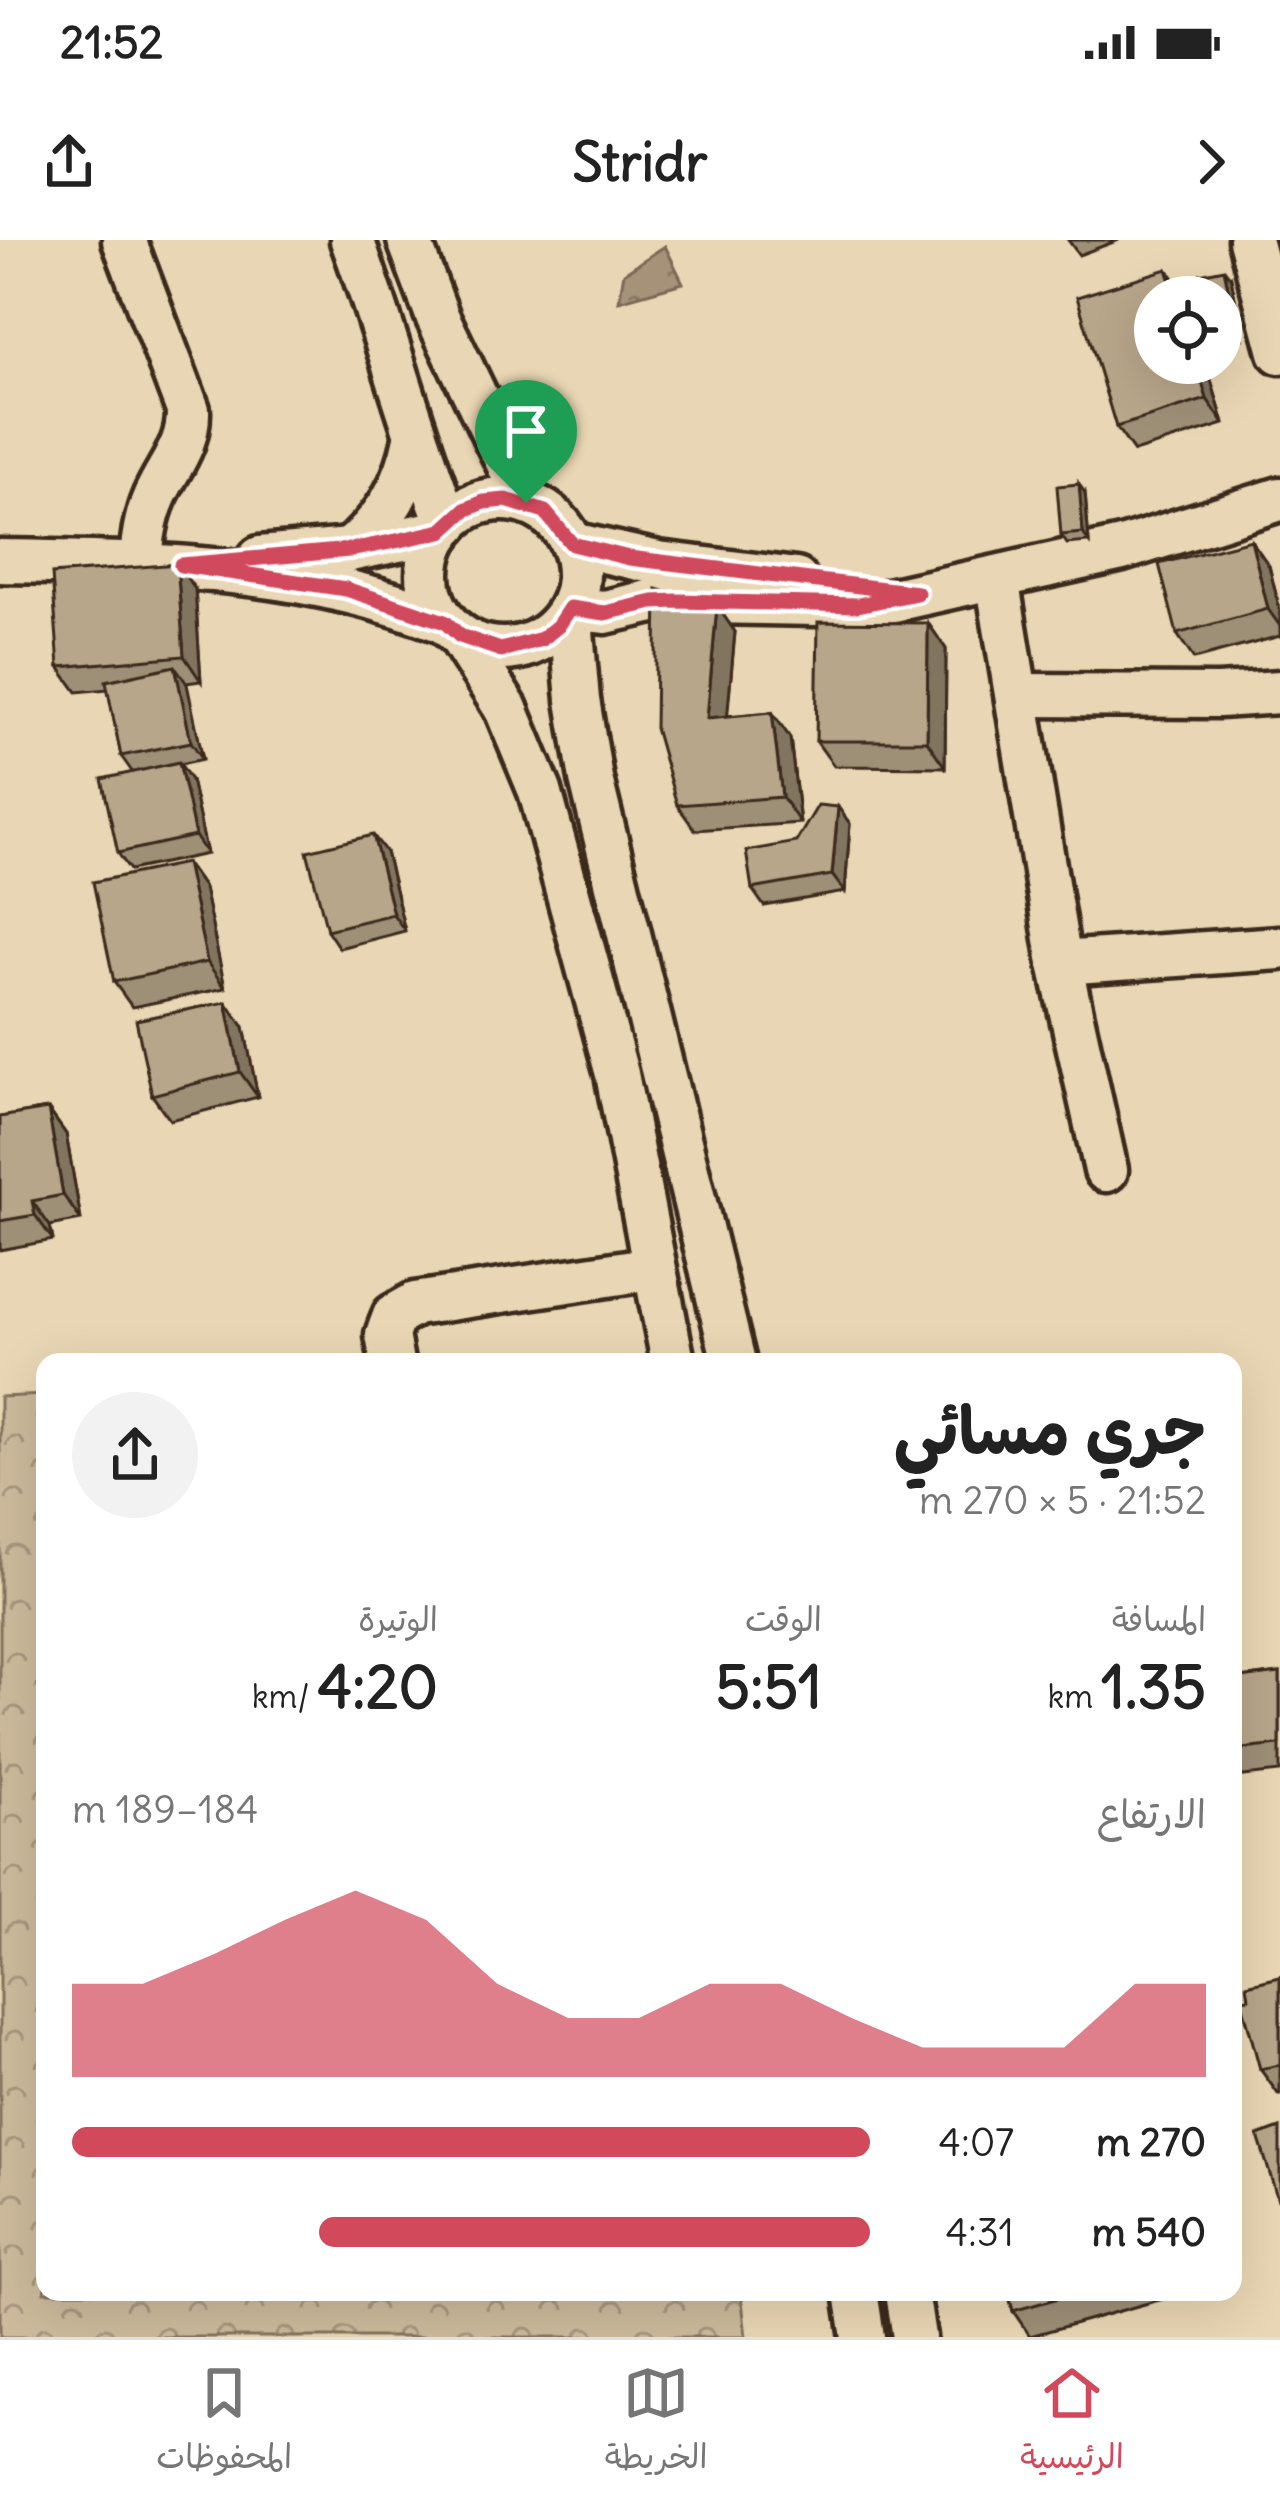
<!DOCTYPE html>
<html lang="ar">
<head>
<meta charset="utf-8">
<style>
  :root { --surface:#fff; --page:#f2f2f2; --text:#222; --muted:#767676; --line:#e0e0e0; --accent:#d1495b }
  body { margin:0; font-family:Delius,"Playpen Sans Arabic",sans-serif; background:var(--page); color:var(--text); direction:rtl; height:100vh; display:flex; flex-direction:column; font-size:45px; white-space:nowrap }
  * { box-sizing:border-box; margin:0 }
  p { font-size:39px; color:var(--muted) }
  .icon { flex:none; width:66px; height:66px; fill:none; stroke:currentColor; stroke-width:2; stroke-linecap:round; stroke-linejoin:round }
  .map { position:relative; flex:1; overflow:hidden; direction:ltr }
  .panel { position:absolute; left:36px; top:1113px; width:1206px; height:948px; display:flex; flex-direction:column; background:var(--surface); border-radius:24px; box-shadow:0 12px 48px #0002; direction:rtl }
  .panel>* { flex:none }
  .fabs { position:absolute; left:1134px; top:36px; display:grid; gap:24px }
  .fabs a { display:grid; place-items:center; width:108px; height:108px; border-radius:50%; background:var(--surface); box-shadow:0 12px 48px #0002; font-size:60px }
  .pin { position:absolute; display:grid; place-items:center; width:102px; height:102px; color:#fff; margin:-123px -51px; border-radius:50% 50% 50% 0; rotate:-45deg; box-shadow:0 0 12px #0007 }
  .pin .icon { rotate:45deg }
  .round { display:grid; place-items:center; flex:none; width:126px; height:126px; border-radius:63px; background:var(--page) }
  .head { display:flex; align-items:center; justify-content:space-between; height:204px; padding:0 36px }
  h1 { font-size:66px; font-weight:700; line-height:90px }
  .figures { display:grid; grid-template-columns:repeat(3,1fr); gap:18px; height:204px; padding:12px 36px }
  .figures div { display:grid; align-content:center }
  .figures b { font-size:60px; font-weight:700 }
  .figures small { font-size:33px; font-weight:400 }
  .figures p { font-size:33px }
  .chart { height:336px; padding:24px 36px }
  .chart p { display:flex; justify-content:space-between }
  .chart svg { width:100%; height:216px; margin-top:12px; fill:var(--accent); opacity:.7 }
  ul { padding:0 36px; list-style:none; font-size:39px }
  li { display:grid; grid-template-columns:192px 144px 1fr; align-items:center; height:90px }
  li i { height:30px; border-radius:15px; background:var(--accent) }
  .status { display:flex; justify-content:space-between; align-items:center; height:84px; padding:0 60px; background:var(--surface); direction:ltr }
  .status svg { height:33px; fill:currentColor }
  header { display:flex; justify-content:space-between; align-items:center; height:156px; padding:0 36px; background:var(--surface); font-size:54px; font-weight:700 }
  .dock { display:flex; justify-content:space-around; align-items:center; height:168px; border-top:3px solid var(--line); background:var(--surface); font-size:33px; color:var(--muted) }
  .dock a { display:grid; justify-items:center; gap:6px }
  .dock .selected { color:var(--accent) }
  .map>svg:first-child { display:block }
  .forest { fill:url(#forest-crowns); stroke:#84725d; stroke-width:3 }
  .water { fill:url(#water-ripples); stroke:#7b6855; stroke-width:3 }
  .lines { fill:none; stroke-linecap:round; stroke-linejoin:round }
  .minor-casing { stroke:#3b2a1e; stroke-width:51 }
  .minor { stroke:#e9d6b4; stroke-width:42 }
  .wall { fill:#9e8f77; stroke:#3b2a1e; stroke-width:3 }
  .shaded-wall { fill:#817461; stroke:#3b2a1e; stroke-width:3 }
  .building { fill:#b8a68a; stroke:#3b2a1e; stroke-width:3 }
  .route-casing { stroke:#fff; stroke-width:24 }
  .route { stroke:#d1495b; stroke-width:15 }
</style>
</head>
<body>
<div class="status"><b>21:52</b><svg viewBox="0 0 49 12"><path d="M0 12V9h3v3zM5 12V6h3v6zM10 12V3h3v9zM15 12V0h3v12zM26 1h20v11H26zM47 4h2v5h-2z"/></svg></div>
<header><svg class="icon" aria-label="forward" viewBox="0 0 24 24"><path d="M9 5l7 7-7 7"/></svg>Stridr<svg class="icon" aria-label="share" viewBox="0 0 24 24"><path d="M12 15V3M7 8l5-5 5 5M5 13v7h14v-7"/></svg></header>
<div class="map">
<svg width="1280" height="2097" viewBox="0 0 1280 2097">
  <defs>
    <pattern id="forest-crowns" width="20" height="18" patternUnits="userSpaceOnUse" patternTransform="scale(3)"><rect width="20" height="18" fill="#cdba9c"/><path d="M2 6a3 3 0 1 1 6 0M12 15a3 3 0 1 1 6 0" fill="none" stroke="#a8977f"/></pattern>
    <pattern id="water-ripples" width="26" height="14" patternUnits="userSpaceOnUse" patternTransform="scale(3)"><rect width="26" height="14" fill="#a59279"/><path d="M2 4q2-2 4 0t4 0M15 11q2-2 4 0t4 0" fill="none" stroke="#887763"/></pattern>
  </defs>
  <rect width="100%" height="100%" fill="#e9d6b4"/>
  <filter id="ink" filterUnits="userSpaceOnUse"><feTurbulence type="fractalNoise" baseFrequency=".00833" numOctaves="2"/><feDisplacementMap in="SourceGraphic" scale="24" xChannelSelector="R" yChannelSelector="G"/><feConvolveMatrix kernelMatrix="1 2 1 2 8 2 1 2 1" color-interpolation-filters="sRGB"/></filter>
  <g filter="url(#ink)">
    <polygon class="forest" points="45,1155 45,2052 741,2052 746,2097 0,2097 0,1157"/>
    <polygon class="water" points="665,6 683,43 619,61 624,33"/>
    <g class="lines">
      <defs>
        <g id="minor">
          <path d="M124,0L188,170C189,207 168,226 154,258C145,279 142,302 141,324"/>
          <path d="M352,0C387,94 411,191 448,284"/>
          <polyline points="409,0 438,78 527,263"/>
          <polyline points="1250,0 1280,112"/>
          <circle cx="503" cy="334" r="75"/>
          <polyline points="572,304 658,323 796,340"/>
          <path d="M350,310C386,279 406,245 415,199"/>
          <polyline points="260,318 350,310 442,291"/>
          <path d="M0,321C152,324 301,325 445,382"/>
          <polyline points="997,338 1060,723 1106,930"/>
          <polyline points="460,396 506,469 540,551 617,834 673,1122"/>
          <polyline points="1018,455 1219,456 1280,452"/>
          <polyline points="1060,723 1280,708"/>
          <polyline points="392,1122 387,1095 394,1076 415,1064 654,1028"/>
          <polyline points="734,1122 591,539 578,460 570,368 605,372 653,361 871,365 1122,309 1280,259"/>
          <polyline points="856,2052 863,2097"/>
          <polyline points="907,2052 914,2097"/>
        </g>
      </defs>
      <use href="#minor" class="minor-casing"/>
      <use href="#minor" class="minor"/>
    </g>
    <g class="wall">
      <polygon points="1068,0 1119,0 1079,15"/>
      <polygon points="1167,29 1185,54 1155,123 1206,123 1224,184 1134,212 1116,187"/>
      <polygon points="1231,38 1243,99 1221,104 1221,57"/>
      <polygon points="1085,253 1089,302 1067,304 1061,295"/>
      <polygon points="1251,300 1269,326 1280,371 1280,396 1194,419 1177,394"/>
      <polygon points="195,349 201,441 186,443 203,519 180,524 191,540 207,614 130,630 118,613 133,533 121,516 108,449 77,452 59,427"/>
      <polygon points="717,366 735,392 727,476 772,472 790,498 800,583 695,590 677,565"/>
      <polygon points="928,383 946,409 945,527 834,526 816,501"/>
      <polygon points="838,567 850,584 845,652 764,666 752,649"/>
      <polygon points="386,612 405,691 339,708 327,690"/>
      <polygon points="186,623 204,648 225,748 132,767 114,742"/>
      <polygon points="244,787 258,857 170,880 152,855"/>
      <polygon points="48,869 66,894 81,980 50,986 53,1000 0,1010 0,877"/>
      <polygon points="1280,1433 1280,1532 1235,1537 1233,1535 1233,1439"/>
      <polygon points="1280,1737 1280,1854 1278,1854 1260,1829 1249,1758"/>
      <polygon points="1008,2052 1184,2052 1184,2053 1030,2096 1013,2071"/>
    </g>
    <g class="shaded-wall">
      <polygon points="1167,29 1185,54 1186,57 1176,57"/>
      <polygon points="1224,29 1231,38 1243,99 1237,91"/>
      <polygon points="1196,123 1206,123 1224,184 1207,159"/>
      <polygon points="1079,244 1085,253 1089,302 1083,293"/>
      <polygon points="1251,300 1269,326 1280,371 1280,386 1268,369"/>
      <polygon points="177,324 195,349 201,441 184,416"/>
      <polygon points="717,366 735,392 725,503 707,478"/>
      <polygon points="928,383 946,409 945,527 927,501"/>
      <polygon points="175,426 187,444 203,519 191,502"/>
      <polygon points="772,472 790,498 800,583 782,557"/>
      <polygon points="179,522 191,540 207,614 195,596"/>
      <polygon points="838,567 850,584 845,652 832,635"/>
      <polygon points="373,595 386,612 405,691 393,674"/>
      <polygon points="186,623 204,648 225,748 207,722"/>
      <polygon points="226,762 244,787 258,857 240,832"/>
      <polygon points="48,869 66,894 81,980 63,955"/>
      <polygon points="32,961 50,986 53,1000 35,975"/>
    </g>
    <g class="building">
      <polygon points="1167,29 1176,57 1155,57 1155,123 1196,123 1207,159 1116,187 1077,57"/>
      <polygon points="1224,29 1237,91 1221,94 1221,57 1204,57 1200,34"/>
      <polygon points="1079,244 1083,293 1061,295 1057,246"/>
      <polygon points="1251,300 1268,369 1177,394 1159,324"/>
      <polygon points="177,324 184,416 59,427 52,334"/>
      <polygon points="657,349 717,366 707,478 772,472 782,557 677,565 655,488"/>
      <polygon points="818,382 928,383 927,501 816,501"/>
      <polygon points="175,426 191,502 121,516 106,441"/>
      <polygon points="179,522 195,596 118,613 102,539"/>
      <polygon points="818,565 838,567 832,635 752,649 746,611 796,602"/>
      <polygon points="373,595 393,674 327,690 307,611"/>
      <polygon points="186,623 207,722 114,742 93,642"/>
      <polygon points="226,762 240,832 152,855 136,780"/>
      <polygon points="48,869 63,955 32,961 35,975 0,981 0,877"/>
      <polygon points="1280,1433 1280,1505 1233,1510 1233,1439"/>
      <polygon points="1280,1737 1280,1825 1260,1829 1241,1759 1249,1758 1247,1745"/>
      <polygon points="1280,1888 1280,1960 1278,1960 1258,1896"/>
      <polygon points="1008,2052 1080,2052 1013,2071"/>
    </g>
  </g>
  <g class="lines" filter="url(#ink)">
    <defs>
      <polygon id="route" points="506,260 545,272 572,304 629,318 917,353 858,365 677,361 653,362 605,373 570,368 558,386 542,399 501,410 460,396 445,382 346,349 181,325 350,310 396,301 442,291 465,270 484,262"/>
    </defs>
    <use href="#route" class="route-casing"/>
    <use href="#route" class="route"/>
  </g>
</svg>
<div class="fabs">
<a><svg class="icon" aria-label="locate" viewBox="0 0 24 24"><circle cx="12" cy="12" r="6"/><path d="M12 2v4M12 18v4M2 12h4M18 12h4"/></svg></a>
</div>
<div class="pin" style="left:526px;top:263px;background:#1e9e55"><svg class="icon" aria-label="arrive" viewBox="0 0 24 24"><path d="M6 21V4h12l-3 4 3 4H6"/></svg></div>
<section class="panel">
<div class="head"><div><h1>جري مسائي</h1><p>21:52 · 5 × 270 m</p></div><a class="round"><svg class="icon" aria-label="share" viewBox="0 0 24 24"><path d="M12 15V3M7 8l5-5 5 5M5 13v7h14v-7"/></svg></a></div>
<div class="figures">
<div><p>المسافة</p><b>1.35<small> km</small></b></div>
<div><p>الوقت</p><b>5:51</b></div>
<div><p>الوتيرة</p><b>4:20<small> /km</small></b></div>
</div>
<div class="chart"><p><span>الارتفاع</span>184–189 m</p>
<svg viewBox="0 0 160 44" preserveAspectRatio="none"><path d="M0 44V25L10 25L20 19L30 12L40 6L50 12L60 25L70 32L80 32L90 25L100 25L110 32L120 38L130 38L140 38L150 25L160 25V44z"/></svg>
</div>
<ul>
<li><b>270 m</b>4:07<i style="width:100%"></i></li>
<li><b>540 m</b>4:31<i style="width:69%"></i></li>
</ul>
</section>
</div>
<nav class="dock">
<a class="selected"><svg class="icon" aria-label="home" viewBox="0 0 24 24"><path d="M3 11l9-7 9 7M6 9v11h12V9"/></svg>الرئيسية</a>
<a><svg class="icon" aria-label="map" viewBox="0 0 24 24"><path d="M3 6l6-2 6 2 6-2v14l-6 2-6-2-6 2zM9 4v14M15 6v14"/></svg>الخريطة</a>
<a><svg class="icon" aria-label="saved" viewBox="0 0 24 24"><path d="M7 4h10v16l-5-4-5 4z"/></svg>المحفوظات</a>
</nav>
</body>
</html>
